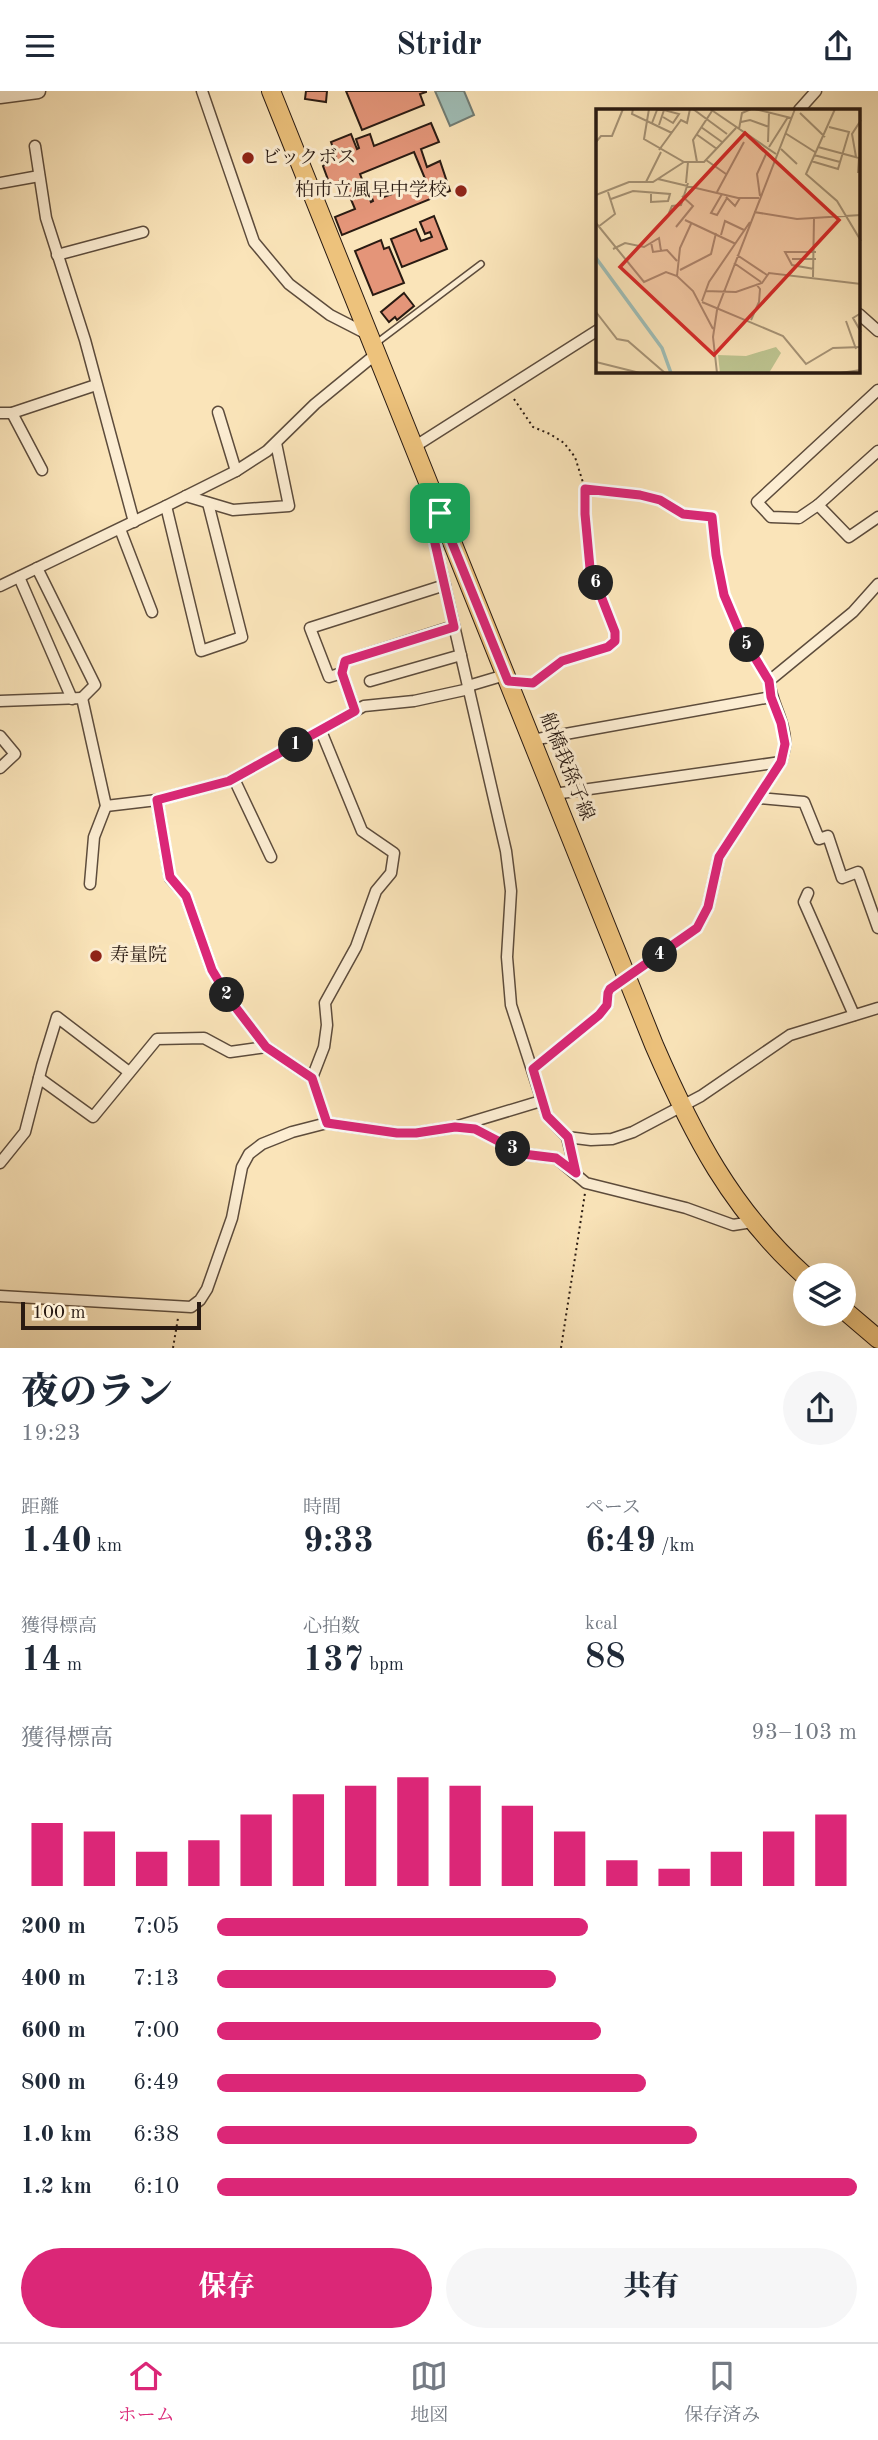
<!DOCTYPE html>
<html lang="ja">
<head>
<meta charset="utf-8">
<style>
  :root { --surface:#fff; --page:#f6f6f7; --text:#1f2937; --muted:#747a83; --line:#e0e1e3; --accent:#db2777 }
  body { margin:0; font-family:"Old Standard TT","Noto Serif JP",serif; background:var(--page); color:var(--text); height:100vh; display:flex; flex-direction:column; font-size:26px; white-space:nowrap }
  * { box-sizing:border-box; margin:0 }
  p { font-size:23px; color:var(--muted) }
  .icon { flex:none; width:38px; height:38px; fill:none; stroke:currentColor; stroke-width:2; stroke-linecap:round; stroke-linejoin:round }
  .map { position:relative; height:1257px; overflow:hidden }
  .side { display:flex; flex-direction:column; background:var(--surface); flex:1 }
  .side>* { flex:none }
  .tools { position:absolute; left:793px; top:1172px; display:grid; gap:14px }
  .tools a { display:grid; place-items:center; width:63px; height:63px; border-radius:50%; background:var(--surface); box-shadow:0 7px 28px #0002; font-size:35px }
  .scale { position:absolute; left:21px; bottom:18px; width:180px; box-sizing:border-box; padding-left:7px; border:4px solid #291a12; border-top:0; font-size:19px; line-height:24px; white-space:nowrap; color:#291a12; -webkit-text-stroke:5px #fcedd2; paint-order:stroke }
  .pin { position:absolute; display:grid; place-items:center; width:60px; height:60px; color:#fff; margin:-30px; border-radius:14px; box-shadow:0 4px 10px #0006 }
  .km { position:absolute; width:35px; height:35px; margin:-18px; border-radius:50%; background:#222; color:#fff; font-size:19px; line-height:35px; text-align:center }
  .round { display:grid; place-items:center; flex:none; width:74px; height:74px; border-radius:37px; background:var(--page) }
  .headline { display:flex; align-items:center; justify-content:space-between; height:119px; padding:0 21px }
  h1 { font-size:38px; font-weight:800; line-height:52px }
  .figures { display:grid; grid-template-columns:repeat(3,1fr); gap:10px; height:119px; padding:7px 21px }
  .figures div { display:grid; align-content:center }
  .figures b { font-size:35px; font-weight:800 }
  .figures small { font-size:19px; font-weight:400 }
  .figures p { font-size:19px }
  .chart { height:196px; padding:14px 21px }
  .chart p { display:flex; justify-content:space-between }
  .chart svg { width:100%; height:126px; margin-top:7px; stroke:var(--accent); stroke-width:6 }
  .button { display:flex; gap:14px; margin-top:auto; padding:14px 21px }
  .button a { flex:1; height:80px; border-radius:42px; background:var(--accent); color:#fff; font-size:28px; font-weight:800; line-height:80px; text-align:center }
  .button a+a { background:var(--page); color:var(--text) }
  ul { padding:0 21px; list-style:none; font-size:23px }
  li { display:grid; grid-template-columns:112px 84px 1fr; align-items:center; height:52px }
  li i { height:18px; border-radius:9px; background:var(--accent) }
  header { display:flex; justify-content:space-between; align-items:center; height:91px; padding:0 21px; background:var(--surface); font-size:32px; font-weight:800 }
  .tabs { display:flex; justify-content:space-around; align-items:center; height:98px; border-top:2px solid var(--line); background:var(--surface); font-size:19px; color:var(--muted) }
  .tabs a { display:grid; justify-items:center; gap:4px }
  .tabs .on { color:var(--accent) }
  .map>svg:first-child { display:block }
  .water { fill:#9fbdb6; stroke:#707c74; stroke-width:2 }
  .building { fill:#e49579; stroke:#291a12; stroke-width:2; fill-rule:evenodd }
  .lines { fill:none; stroke-linecap:round; stroke-linejoin:round }
  .service-casing { stroke:#5d4c3c; stroke-width:8 }
  .minor-casing { stroke:#5d4c3c; stroke-width:13 }
  .tertiary-casing { stroke:#5d4c3c; stroke-width:17 }
  .primary-casing { stroke:#291a12; stroke-width:20 }
  .path { stroke:#291a12; stroke-width:2; stroke-dasharray:2 3.5; stroke-linecap:butt }
  .service { stroke:#fcedd2; stroke-width:5 }
  .minor { stroke:#fcedd2; stroke-width:10 }
  .tertiary { stroke:#fcedd2; stroke-width:14 }
  .primary { stroke:#edc27c; stroke-width:18 }
  .route-casing { stroke:#fff; stroke-width:14 }
  .route { stroke:#db2777; stroke-width:9 }
  .poi-dot { fill:#8f2418; stroke:#fcedd2; stroke-width:2.5 }
  .labels { text-anchor:middle; dominant-baseline:central; stroke-width:6; stroke-linejoin:round; paint-order:stroke }
  .poi-label { font-size:19px; fill:#291a12; stroke:#fcedd2; text-anchor:start }
  .street-label { font-size:19px; fill:#291a12; stroke:#fcedd2 }
  .inset-river { fill:none; stroke:#9fbdb6; stroke-width:3.5 }
  .inset-road { fill:none; stroke:#a69376; stroke-width:2 }
  .view { fill:#d62828; fill-opacity:0.15; stroke:#d62828; stroke-width:3.5 }
  .inset-edge { fill:none; stroke:#291a12; stroke-width:3.5 }
</style>
</head>
<body>
<header><svg class="icon" aria-label="menu" viewBox="0 0 24 24"><path d="M4 6h16M4 12h16M4 18h16"/></svg>Stridr<svg class="icon" aria-label="share" viewBox="0 0 24 24"><path d="M12 15V3M7 8l5-5 5 5M5 13v7h14v-7"/></svg></header>
<div class="map">
<svg width="878" height="1257" viewBox="0 0 878 1257">
  <rect width="100%" height="100%" fill="#fae4b9"/>
  <filter id="stains"><feTurbulence type="fractalNoise" baseFrequency=".00286" numOctaves="4"/><feColorMatrix values="0 0 0 0 .2 0 0 0 0 .09 0 0 0 0 .02 0 0 0 .5 -.17"/></filter>
  <radialGradient id="worn" r=".72"><stop offset=".6" stop-color="#630" stop-opacity="0"/><stop offset="1" stop-color="#630" stop-opacity=".3"/></radialGradient>
  <polygon class="water" points="435,0 464,0 474,24 450,35"/>
  <g class="building">
    <polygon points="306,0 327,0 326,11 305,8"/>
    <polygon points="346,0 426,0 426,1 420,3 424,14 362,39"/>
    <path d="M431,32L439,51L421,58L427,76L440,70L450,100L342,144L335,126L355,118L343,89L330,94L323,75L336,65L331,51L351,43L357,58L359,57L356,48L370,43L374,55ZM414,61L426,90L409,97L407,93L390,100L392,103L381,107L378,101L371,104L373,110L371,111L360,83Z"/>
    <polygon points="434,125 447,158 402,176 391,148 416,138 421,150 432,146 430,141 425,143 420,131"/>
    <polygon points="381,149 384,158 389,156 404,192 373,204 355,160"/>
    <polygon points="404,202 414,215 397,229 395,226 389,231 381,221"/>
  </g>
  <g class="lines">
    <defs>
      <polyline id="service" points="375,253 481,173"/>
      <g id="minor">
        <polyline points="202,0 254,151 289,193 330,224 369,244"/>
        <polyline points="799,19 816,0"/>
        <polyline points="35,55 46,127 85,249 134,431"/>
        <polyline points="0,92 39,85"/>
        <polyline points="57,164 143,141"/>
        <polyline points="859,223 878,240"/>
        <polyline points="878,299 757,411 771,426 799,427 818,414 849,446 878,426"/>
        <polyline points="218,321 236,380"/>
        <polyline points="0,322 12,322 96,294"/>
        <polyline points="12,322 42,379"/>
        <polyline points="414,356 598,239"/>
        <polyline points="186,405 233,419 289,415 276,352"/>
        <polyline points="818,414 878,360"/>
        <polyline points="166,415 201,560 242,546 208,412"/>
        <polyline points="440,422 429,426 506,760 511,800 507,866 511,914 547,1025 567,1046 576,1082"/>
        <polyline points="120,438 152,521"/>
        <polyline points="37,477 95,594 82,607"/>
        <polyline points="19,486 72,608"/>
        <polyline points="0,495 166,415 236,380 267,360 315,313 376,263"/>
        <polyline points="342,582 345,570 454,535"/>
        <polyline points="370,590 461,564"/>
        <polyline points="468,595 505,584"/>
        <polyline points="0,610 82,607 106,715 94,746 90,793"/>
        <polyline points="355,620 342,582 329,586 310,537 445,494"/>
        <polyline points="0,645 15,663 0,677"/>
        <polyline points="532,649 771,606"/>
        <polyline points="234,688 271,766"/>
        <polyline points="554,703 781,671"/>
        <polyline points="758,707 804,711 819,748 828,745 842,787 858,781 878,837"/>
        <polyline points="157,709 170,787 186,805 212,879 230,909 266,956 312,987 327,1032"/>
        <polyline points="106,715 157,709 229,690 364,615 414,610 469,598"/>
        <polyline points="808,802 804,811 854,924"/>
        <path d="M533,978L599,924L607,914L608,902L610,898L697,837L708,816L719,766L781,671C782,666 785,659 785,653C786,632 771,611 769,590L853,521L878,493"/>
        <polyline points="39,987 93,1026 157,948 204,947 230,961 266,956"/>
        <polyline points="312,987 324,956 327,934 325,912 356,856 376,800 391,782 394,762 362,740 321,640"/>
        <polyline points="458,1035 541,1010"/>
        <polyline points="567,1046 591,1049 612,1048 633,1041 701,1005 790,944 878,917"/>
        <polyline points="0,1072 25,1041 42,975 57,926 129,981"/>
        <polyline points="0,1205 191,1216 200,1209 207,1198 232,1127 242,1076 249,1063 262,1053 292,1041 327,1032 397,1042 416,1042 455,1036 475,1038 523,1063 556,1067 586,1092 686,1117 733,1134 752,1131"/>
      </g>
      <polyline id="tertiary" points="0,5 38,0"/>
      <g id="primary">
        <path d="M271,0L654,954C693,1044 731,1118 805,1185"/>
        <polyline points="844,1219 878,1248"/>
      </g>
    </defs>
    <use href="#service" class="service-casing"/>
    <use href="#minor" class="minor-casing"/>
    <use href="#tertiary" class="tertiary-casing"/>
    <use href="#primary" class="primary-casing"/>
    <g class="path">
      <polyline points="514,308 533,336 550,343 564,352 575,366 585,398 585,423 590,477 615,541 615,550 608,556 562,570 533,592 526,591"/>
      <path d="M587,399L640,404L660,409L683,423L712,426C714,448 715,470 721,491C729,524 746,552 763,580"/>
      <polyline points="173,1257 178,1227"/>
      <polyline points="561,1257 585,1102"/>
    </g>
    <use href="#service" class="service"/>
    <use href="#minor" class="minor"/>
    <use href="#tertiary" class="tertiary"/>
    <use href="#primary" class="primary"/>
  </g>
  <g class="lines">
    <defs>
      <polygon id="route" points="585,398 640,404 660,409 683,423 712,426 716,464 724,504 740,542 769,590 771,606 781,632 785,653 781,671 719,766 708,816 697,837 610,898 608,902 607,914 599,924 533,978 547,1025 568,1046 576,1082 556,1067 523,1063 475,1038 455,1036 416,1042 397,1042 327,1032 312,987 266,956 230,909 212,879 186,805 170,786 157,709 229,690 355,620 342,582 345,570 454,536 429,426 440,422 508,590 533,592 562,570 608,556 615,550 615,541 590,477 585,423"/>
    </defs>
    <use href="#route" class="route-casing"/>
    <use href="#route" class="route"/>
  </g>
  <g class="poi-dot">
    <circle cx="248" cy="67" r="7"/>
    <circle cx="461" cy="100" r="7"/>
    <circle cx="96" cy="865" r="7"/>
  </g>
  <g class="labels">
    <g class="poi-label">
      <text x="262" y="67">ビックボス</text>
      <text x="447" y="100" text-anchor="end">柏市立風早中学校</text>
      <text x="110" y="865">寿量院</text>
    </g>
    <g class="street-label">
      <text transform="translate(566 676) rotate(68)">船橋我孫子線</text>
    </g>
  </g>
  <g transform="translate(596 18)">
    <rect width="264" height="264" fill="#fae4b9"/>
    <path d="M180,238L185,244L173,264H124L122,246L150,247Z" fill="#bdc490"/>
    <path class="inset-river" d="M0,149L66,239L75,264"/>
    <path class="inset-road" d="M37,0L36,5L76,24M53,0L48,30L88,53H108L140,19M97,0L131,25M114,0L180,45M159,0L195,9M239,0L210,65L241,92L265,132M204,4L229,28M67,8L77,14L83,5L68,1M145,13L154,11L173,18M56,14L61,1H68L63,16M105,18L126,33M143,20L146,4L155,0M189,24L219,43M100,25L121,40M0,33L5,27H16L27,0M172,33L173,4M173,38L192,8M222,38L263,49L262,64M185,40L201,55M63,41L85,11L91,14L94,0M218,46L244,53M260,48L256,25L265,11M110,51L130,65M215,52L242,60L253,23L233,18M101,53L97,31L116,2M62,70L142,89H163M50,73L65,43M90,74L92,53M121,83L148,33M126,85L115,104L121,106L131,89M0,86L33,73H57L88,53M164,87L161,65L171,43M130,88L139,97L144,89M15,90L37,82L74,85L72,92L55,93V85M158,103L201,110L265,106M73,104L76,97L85,96L92,74M89,111L140,135M0,114L48,173L70,163L81,167L97,182L117,220M2,118L19,105L12,83M80,118L97,97L86,87M125,126L129,112L148,121M55,133L57,143L71,141L81,152M17,140L29,134L48,138L63,129L65,142M141,146L171,166M196,150H220M138,154L165,173M218,160L196,156L189,143H220M84,161L115,145L120,124M81,167L84,139L95,115M217,168L218,109M109,182L140,183L166,174L173,164L265,175M106,192L113,173L154,113M106,193L187,227L210,255L237,239L265,238M0,203L21,230L32,232L69,264M265,204L257,209L265,223M155,211L163,193L164,180L160,175M250,212L260,240M0,253L44,264M121,264L117,228L121,201L199,0M244,264L265,261"/>
    <path class="view" d="M149,24L243,111L118,246L24,158Z"/>
    <rect width="264" height="264" class="inset-edge"/>
  </g>
  <rect width="100%" height="100%" filter="url(#stains)"/>
  <rect width="100%" height="100%" fill="url(#worn)"/>
</svg>
<div class="tools">
<a><svg class="icon" aria-label="layers" viewBox="0 0 24 24"><path d="M12 4l9 5-9 5-9-5zM3 14l9 5 9-5"/></svg></a>
</div>
<div class="scale">100 m</div>
<div class="pin" style="left:440px;top:422px;background:#1e9e55"><svg class="icon" aria-label="arrive" viewBox="0 0 24 24"><path d="M6 21V4h12l-3 4 3 4H6"/></svg></div>
<b class="km" style="left:296px;top:654px">1</b>
<b class="km" style="left:227px;top:904px">2</b>
<b class="km" style="left:513px;top:1058px">3</b>
<b class="km" style="left:660px;top:864px">4</b>
<b class="km" style="left:747px;top:554px">5</b>
<b class="km" style="left:596px;top:492px">6</b>
</div>
<section class="side">
<div class="headline"><div><h1>夜のラン</h1><p>19:23</p></div><a class="round"><svg class="icon" aria-label="share" viewBox="0 0 24 24"><path d="M12 15V3M7 8l5-5 5 5M5 13v7h14v-7"/></svg></a></div>
<div class="figures">
<div><p>距離</p><b>1.40<small> km</small></b></div>
<div><p>時間</p><b>9:33</b></div>
<div><p>ペース</p><b>6:49<small> /km</small></b></div>
</div>
<div class="figures">
<div><p>獲得標高</p><b>14<small> m</small></b></div>
<div><p>心拍数</p><b>137<small> bpm</small></b></div>
<div><p>kcal</p><b>88</b></div>
</div>
<div class="chart"><p><span>獲得標高</span>93–103 m</p>
<svg viewBox="0 0 160 44" preserveAspectRatio="none"><path d="M5 44V22M15 44V25M25 44V32M35 44V28M45 44V19M55 44V12M65 44V9M75 44V6M85 44V9M95 44V16M105 44V25M115 44V35M125 44V38M135 44V32M145 44V25M155 44V19"/></svg>
</div>
<ul>
<li><b>200 m</b>7:05<i style="width:58%"></i></li>
<li><b>400 m</b>7:13<i style="width:53%"></i></li>
<li><b>600 m</b>7:00<i style="width:60%"></i></li>
<li><b>800 m</b>6:49<i style="width:67%"></i></li>
<li><b>1.0 km</b>6:38<i style="width:75%"></i></li>
<li><b>1.2 km</b>6:10<i style="width:100%"></i></li>
</ul>
<div class="button"><a>保存</a><a>共有</a></div>
</section>
<nav class="tabs">
<a class="on"><svg class="icon" aria-label="home" viewBox="0 0 24 24"><path d="M3 11l9-7 9 7M6 9v11h12V9"/></svg>ホーム</a>
<a><svg class="icon" aria-label="map" viewBox="0 0 24 24"><path d="M3 6l6-2 6 2 6-2v14l-6 2-6-2-6 2zM9 4v14M15 6v14"/></svg>地図</a>
<a><svg class="icon" aria-label="saved" viewBox="0 0 24 24"><path d="M7 4h10v16l-5-4-5 4z"/></svg>保存済み</a>
</nav>
</body>
</html>
